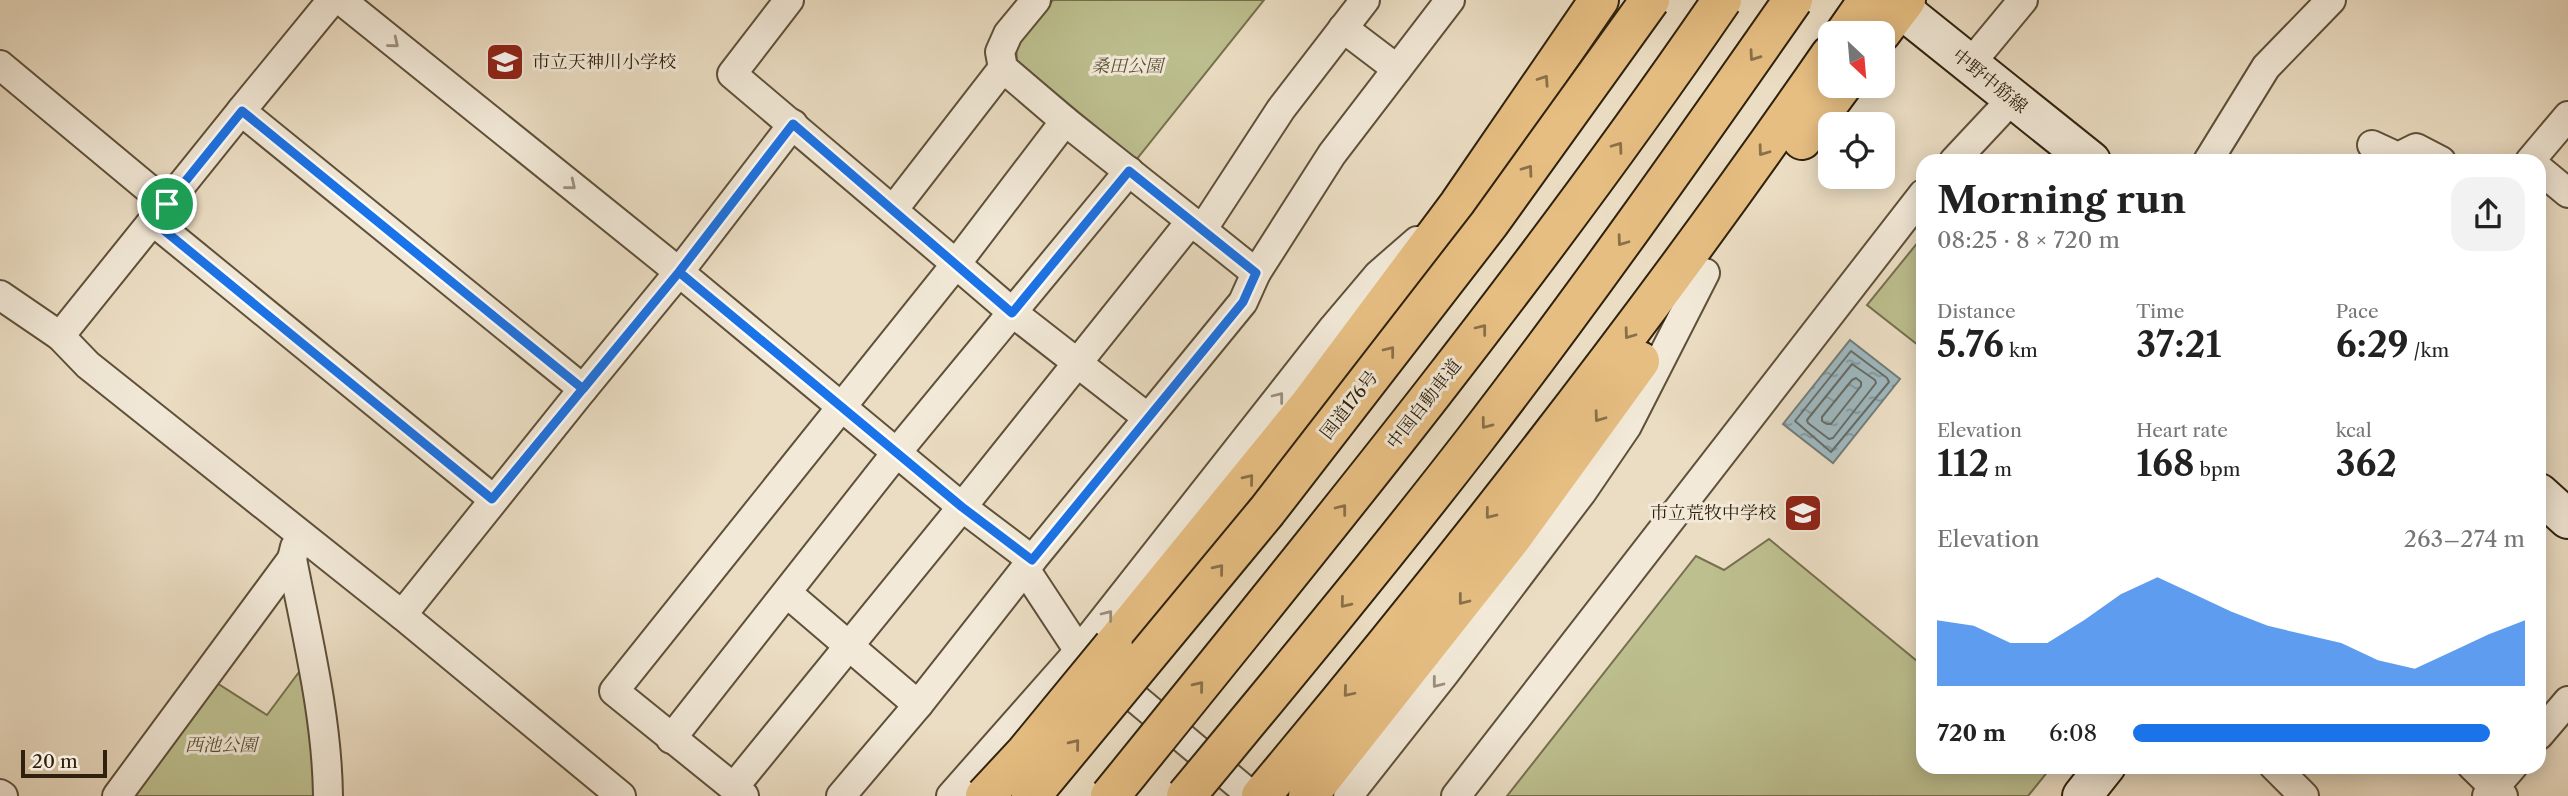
<!DOCTYPE html>
<html lang="en">
<head>
<meta charset="utf-8">
<style>
  :root { --surface:#fff; --page:#f2f2f2; --text:#222; --muted:#767676; --accent:#1a73e8 }
  body { margin:0; font-family:"Libre Caslon Text","Noto Serif JP",serif; background:var(--page); color:var(--text); height:100vh; display:flex; flex-direction:column; font-size:26px; white-space:nowrap }
  * { box-sizing:border-box; margin:0 }
  p { font-size:23px; color:var(--muted) }
  .icon { flex:none; width:38px; height:38px; fill:none; stroke:currentColor; stroke-width:2; stroke-linecap:round; stroke-linejoin:round }
  .map { position:relative; flex:1; overflow:hidden }
  .details { position:absolute; left:1916px; top:154px; width:630px; height:620px; display:flex; flex-direction:column; background:var(--surface); border-radius:21px; box-shadow:0 4px 18px #0003 }
  .details>* { flex:none }
  .needle { width:46px; rotate:154deg }
  .controls { position:absolute; left:1818px; top:21px; display:grid; gap:14px }
  .controls a { display:grid; place-items:center; width:77px; height:77px; border-radius:14px; background:var(--surface); box-shadow:0 4px 18px #0003; font-size:35px }
  .scale { position:absolute; left:21px; bottom:18px; width:86px; box-sizing:border-box; padding-left:7px; border:4px solid #2f210d; border-top:0; font-size:19px; line-height:24px; white-space:nowrap; color:#2f210d; -webkit-text-stroke:5px #f2e9d8; paint-order:stroke }
  .pin { position:absolute; display:grid; place-items:center; width:60px; height:60px; color:#fff; margin:-30px; border:4px solid #fff; border-radius:50%; box-shadow:0 2px 7px #0007 }
  .round { display:grid; place-items:center; flex:none; width:74px; height:74px; border-radius:21px; background:var(--page) }
  .summary { display:flex; align-items:center; justify-content:space-between; height:119px; padding:0 21px }
  h1 { font-size:38px; font-weight:800; line-height:52px }
  .figures { display:grid; grid-template-columns:repeat(3,1fr); gap:10px; height:119px; padding:7px 21px }
  .figures div { display:grid; align-content:center }
  .figures b { font-size:35px; font-weight:800 }
  .figures small { font-size:19px; font-weight:400 }
  .figures p { font-size:19px }
  .chart { height:196px; padding:14px 21px }
  .chart p { display:flex; justify-content:space-between }
  .chart svg { width:100%; height:126px; margin-top:7px; fill:var(--accent); opacity:.7 }
  ul { padding:0 21px; list-style:none; font-size:23px }
  li { display:grid; grid-template-columns:112px 84px 1fr; align-items:center; height:52px }
  li i { height:18px; border-radius:9px; background:var(--accent) }
  .map>svg:first-child { display:block }
  .green { fill:#bdbf8f; stroke:#76704e; stroke-width:2 }
  .water { fill:url(#water-ripples); stroke:#727c78; stroke-width:2 }
  .lines { fill:none; stroke-linecap:round; stroke-linejoin:round }
  .shore { stroke:#666c66; stroke-width:2 }
  .street-casing { stroke:#5e503a; stroke-width:32 }
  .secondary-casing { stroke:#2f210d; stroke-width:42 }
  .highway-casing { stroke:#2f210d; stroke-width:42 }
  .street { stroke:#f2e9d8; stroke-width:28 }
  .secondary { stroke:#f2e9d8; stroke-width:38 }
  .highway { stroke:#e6be82; stroke-width:38 }
  .highway-bridge-casing { stroke:#2f210d; stroke-width:42; stroke-linecap:butt }
  .highway-bridge { stroke:#e6be82; stroke-width:38 }
  .oneway { stroke:#9a8f7d }
  .oneway2 { stroke:#8a7048 }
  .route-casing { stroke:#fff; stroke-width:14 }
  .route { stroke:#1a73e8; stroke-width:9 }
  .labels { text-anchor:middle; dominant-baseline:central; stroke-width:6; stroke-linejoin:round; paint-order:stroke }
  .poi-label { font-size:18px; fill:#2f210d; stroke:#f2e9d8; text-anchor:start }
  .park-label { font-size:18px; font-style:italic; fill:#5a5034; stroke:#f2e9d8 }
  .street-label { font-size:18px; fill:#2f210d; stroke:#f2e9d8 }
</style>
</head>
<body>
<div class="map">
<svg width="2568" height="796" viewBox="0 0 2568 796">
  <defs>
    <pattern id="water-ripples" width="26" height="14" patternUnits="userSpaceOnUse" patternTransform="scale(1.75)"><rect width="26" height="14" fill="#9eb8bf"/><path d="M2 4q2-2 4 0t4 0M15 11q2-2 4 0t4 0" fill="none" stroke="#81959a"/></pattern>
  </defs>
  <rect width="100%" height="100%" fill="#ebddc3"/>
  <filter id="stains"><feTurbulence type="fractalNoise" baseFrequency=".00286" numOctaves="4"/><feColorMatrix values="0 0 0 0 .2 0 0 0 0 .09 0 0 0 0 .02 0 0 0 .5 -.17"/></filter>
  <radialGradient id="worn" r=".72"><stop offset=".6" stop-color="#630" stop-opacity="0"/><stop offset="1" stop-color="#630" stop-opacity=".3"/></radialGradient>
  <g class="green">
    <polygon points="1053,0 1264,0 1136,160 1017,61 1016,46"/>
    <polygon points="1923,236 1923,349 1867,305"/>
    <polygon points="1769,539 1923,666 1923,766 2045,767 2049,770 2028,796 1507,796 1696,556 1724,570"/>
    <polygon points="299,672 319,763 318,796 122,796 209,678 267,715"/>
  </g>
  <polygon class="water" points="1850,340 1900,379 1833,463 1783,424"/>
  <g class="lines">
    <g class="shore">
      <polygon points="1851,351 1887,378 1889,382 1831,452 1795,421"/>
      <polygon points="1852,364 1875,380 1876,383 1833,438 1829,439 1808,423 1807,420"/>
      <polygon points="1856,378 1861,382 1861,386 1831,424 1827,424 1822,421 1822,417 1852,380"/>
    </g>
    <defs>
      <g id="street">
        <polyline points="341,0 679,272 962,507 1032,560"/>
        <polyline points="1036,0 1008,34 1000,52 1003,68 1065,121 1191,221"/>
        <polyline points="1343,28 1397,69"/>
        <polyline points="1970,64 2023,0"/>
        <polyline points="0,65 167,204"/>
        <polyline points="1065,121 956,264 1012,312 1148,418"/>
        <polyline points="2372,145 2398,157 2416,148 2441,161"/>
        <polyline points="1954,161 2012,99"/>
        <polyline points="2208,161 2266,67 2331,0"/>
        <polyline points="2530,161 2568,116"/>
        <polyline points="2539,169 2568,193"/>
        <polyline points="893,210 1003,68"/>
        <polyline points="154,222 493,499"/>
        <polyline points="1202,230 1281,109 1365,0"/>
        <polyline points="1256,273 1332,154 1450,0"/>
        <polyline points="0,295 60,336 241,111"/>
        <polyline points="60,336 88,365 402,615 583,389 241,111 332,0"/>
        <polyline points="583,389 679,272 793,124"/>
        <path d="M295,547L292,559C307,637 327,716 328,796"/>
        <polyline points="1025,569 1079,651 1252,796"/>
        <polyline points="787,593 918,705"/>
        <polyline points="402,615 621,796"/>
        <polyline points="2539,735 2568,701"/>
        <polyline points="671,739 897,452 1129,171"/>
        <polyline points="2274,766 2304,796"/>
        <polyline points="2472,766 2503,796"/>
        <polyline points="734,787 962,507 1191,221 1256,273 1243,302 1032,560 918,705 841,796"/>
        <polyline points="0,794 3,796"/>
        <polyline points="117,796 292,559"/>
        <polyline points="744,796 614,691 956,264 732,74 789,0"/>
        <polyline points="951,796 1079,651 1334,327 1378,275 1417,241"/>
        <polyline points="1348,796 1445,673 1582,492 1627,426 1705,273"/>
        <polyline points="1456,796 1923,194"/>
        <polyline points="2487,796 2513,766"/>
      </g>
      <g id="secondary">
        <polyline points="1890,0 2091,161"/>
        <polyline points="2539,493 2568,519"/>
        <polyline points="2082,796 2106,766"/>
      </g>
      <g id="highway">
        <polyline points="1845,33 1868,0"/>
        <polyline points="1881,33 1906,0"/>
        <polyline points="1802,140 1842,86"/>
        <polyline points="1113,646 1309,405 1459,204 1599,0"/>
        <path d="M1261,796C1461,557 1653,311 1830,55"/>
        <polyline points="1308,796 1511,539 1640,361"/>
      </g>
    </defs>
    <use href="#street" class="street-casing"/>
    <use href="#secondary" class="secondary-casing"/>
    <use href="#highway" class="highway-casing"/>
    <use href="#street" class="street"/>
    <use href="#secondary" class="secondary"/>
    <use href="#highway" class="highway"/>
    <defs>
      <g id="highway-bridge">
        <polyline points="985,796 1025,753 1113,646"/>
        <polyline points="1031,796 1267,511 1489,224 1650,0"/>
        <path d="M1110,796C1321,536 1533,276 1722,0"/>
        <path d="M1186,796C1283,679 1380,562 1473,442C1584,298 1689,149 1793,0"/>
      </g>
    </defs>
    <use href="#highway-bridge" class="highway-bridge-casing"/>
    <use href="#highway-bridge" class="highway-bridge"/>
  </g>
  <defs><path id="oneway-chevron" d="M-2-3.5L2.5 0L-2 3.5" fill="none" stroke-width="1.6" stroke-linecap="round" stroke-linejoin="round" transform="scale(1.75)"/></defs>
  <g class="oneway">
    <use href="#oneway-chevron" transform="translate(394 43) rotate(39)"/>
    <use href="#oneway-chevron" transform="translate(571 185) rotate(39)"/>
    <use href="#oneway-chevron" transform="translate(1279 397) rotate(-52)"/>
    <use href="#oneway-chevron" transform="translate(1108 615) rotate(-52)"/>
    <use href="#oneway-chevron" transform="translate(1437 683) rotate(128)"/>
  </g>
  <g class="oneway2">
    <use href="#oneway-chevron" transform="translate(1754 56) rotate(125)"/>
    <use href="#oneway-chevron" transform="translate(1544 80) rotate(-56)"/>
    <use href="#oneway-chevron" transform="translate(1618 147) rotate(-54)"/>
    <use href="#oneway-chevron" transform="translate(1763 151) rotate(126)"/>
    <use href="#oneway-chevron" transform="translate(1528 170) rotate(-54)"/>
    <use href="#oneway-chevron" transform="translate(1622 241) rotate(126)"/>
    <use href="#oneway-chevron" transform="translate(1482 329) rotate(-52)"/>
    <use href="#oneway-chevron" transform="translate(1629 334) rotate(126)"/>
    <use href="#oneway-chevron" transform="translate(1390 351) rotate(-52)"/>
    <use href="#oneway-chevron" transform="translate(1599 417) rotate(126)"/>
    <use href="#oneway-chevron" transform="translate(1486 424) rotate(127)"/>
    <use href="#oneway-chevron" transform="translate(1249 479) rotate(-51)"/>
    <use href="#oneway-chevron" transform="translate(1342 509) rotate(-52)"/>
    <use href="#oneway-chevron" transform="translate(1490 514) rotate(128)"/>
    <use href="#oneway-chevron" transform="translate(1219 569) rotate(-51)"/>
    <use href="#oneway-chevron" transform="translate(1463 600) rotate(128)"/>
    <use href="#oneway-chevron" transform="translate(1345 603) rotate(129)"/>
    <use href="#oneway-chevron" transform="translate(1199 686) rotate(-51)"/>
    <use href="#oneway-chevron" transform="translate(1348 692) rotate(130)"/>
    <use href="#oneway-chevron" transform="translate(1075 744) rotate(-51)"/>
  </g>
  <g class="lines">
    <defs>
      <polyline id="route" points="167,204 154,222 492,499 679,272 962,507 1032,560 1243,302 1256,273 1129,171 1012,313 793,124 679,272 583,389 242,111 167,204"/>
    </defs>
    <use href="#route" class="route-casing"/>
    <use href="#route" class="route"/>
  </g>
  <defs>
    <symbol id="school-square" viewBox="-11 -11 22 22"><rect x="-9" y="-9" width="18" height="18" rx="4" fill="#8f2418" stroke="#f2e9d8"/><path d="M0-5L7-2L0 1L-7-2ZM-4 1L0 2.5L4 1V4Q0 6-4 4Z" fill="#fff"/></symbol>
  </defs>
  <g fill-rule="evenodd">
    <use href="#school-square" x="483" y="40" width="44" height="44"/>
    <use href="#school-square" x="1781" y="491" width="44" height="44"/>
  </g>
  <g class="labels">
    <g class="poi-label">
      <text x="532" y="62">市立天神川小学校</text>
      <text x="1776" y="513" text-anchor="end">市立荒牧中学校</text>
    </g>
    <g class="park-label">
      <text x="1127" y="66">桑田公園</text>
      <text x="221" y="745">西池公園</text>
    </g>
    <g class="street-label">
      <text transform="translate(1990 81) rotate(39)">中野中筋線</text>
      <text transform="translate(1424 404) rotate(-52)">中国自動車道</text>
      <text transform="translate(1349 405) rotate(-52)">国道176号</text>
    </g>
  </g>
  <rect width="100%" height="100%" filter="url(#stains)"/>
  <rect width="100%" height="100%" fill="url(#worn)"/>
</svg>
<div class="controls">
<a><svg class="needle" viewBox="-14 -14 28 28"><path d="M0-13l5 13h-10z" fill="#e53935"/><path d="M0 13l5-13h-10z" fill="#767676"/></svg></a>
<a><svg class="icon" aria-label="locate" viewBox="0 0 24 24"><circle cx="12" cy="12" r="6"/><path d="M12 2v4M12 18v4M2 12h4M18 12h4"/></svg></a>
</div>
<div class="scale">20 m</div>
<div class="pin" style="left:167px;top:204px;background:#1e9e55"><svg class="icon" aria-label="arrive" viewBox="0 0 24 24"><path d="M6 21V4h12l-3 4 3 4H6"/></svg></div>
<section class="details">
<div class="summary"><div><h1>Morning run</h1><p>08:25 · 8 × 720 m</p></div><a class="round"><svg class="icon" aria-label="share" viewBox="0 0 24 24"><path d="M12 15V3M7 8l5-5 5 5M5 13v7h14v-7"/></svg></a></div>
<div class="figures">
<div><p>Distance</p><b>5.76<small> km</small></b></div>
<div><p>Time</p><b>37:21</b></div>
<div><p>Pace</p><b>6:29<small> /km</small></b></div>
</div>
<div class="figures">
<div><p>Elevation</p><b>112<small> m</small></b></div>
<div><p>Heart rate</p><b>168<small> bpm</small></b></div>
<div><p>kcal</p><b>362</b></div>
</div>
<div class="chart"><p><span>Elevation</span>263–274 m</p>
<svg viewBox="0 0 160 44" preserveAspectRatio="none"><path d="M0 44V21L10 23L20 29L30 29L40 21L50 12L60 6L70 12L80 18L90 23L100 26L110 29L120 35L130 38L140 32L150 26L160 21V44z"/></svg>
</div>
<ul>
<li><b>720 m</b>6:08<i style="width:91%"></i></li>
</ul>
</section>
</div>
</body>
</html>
